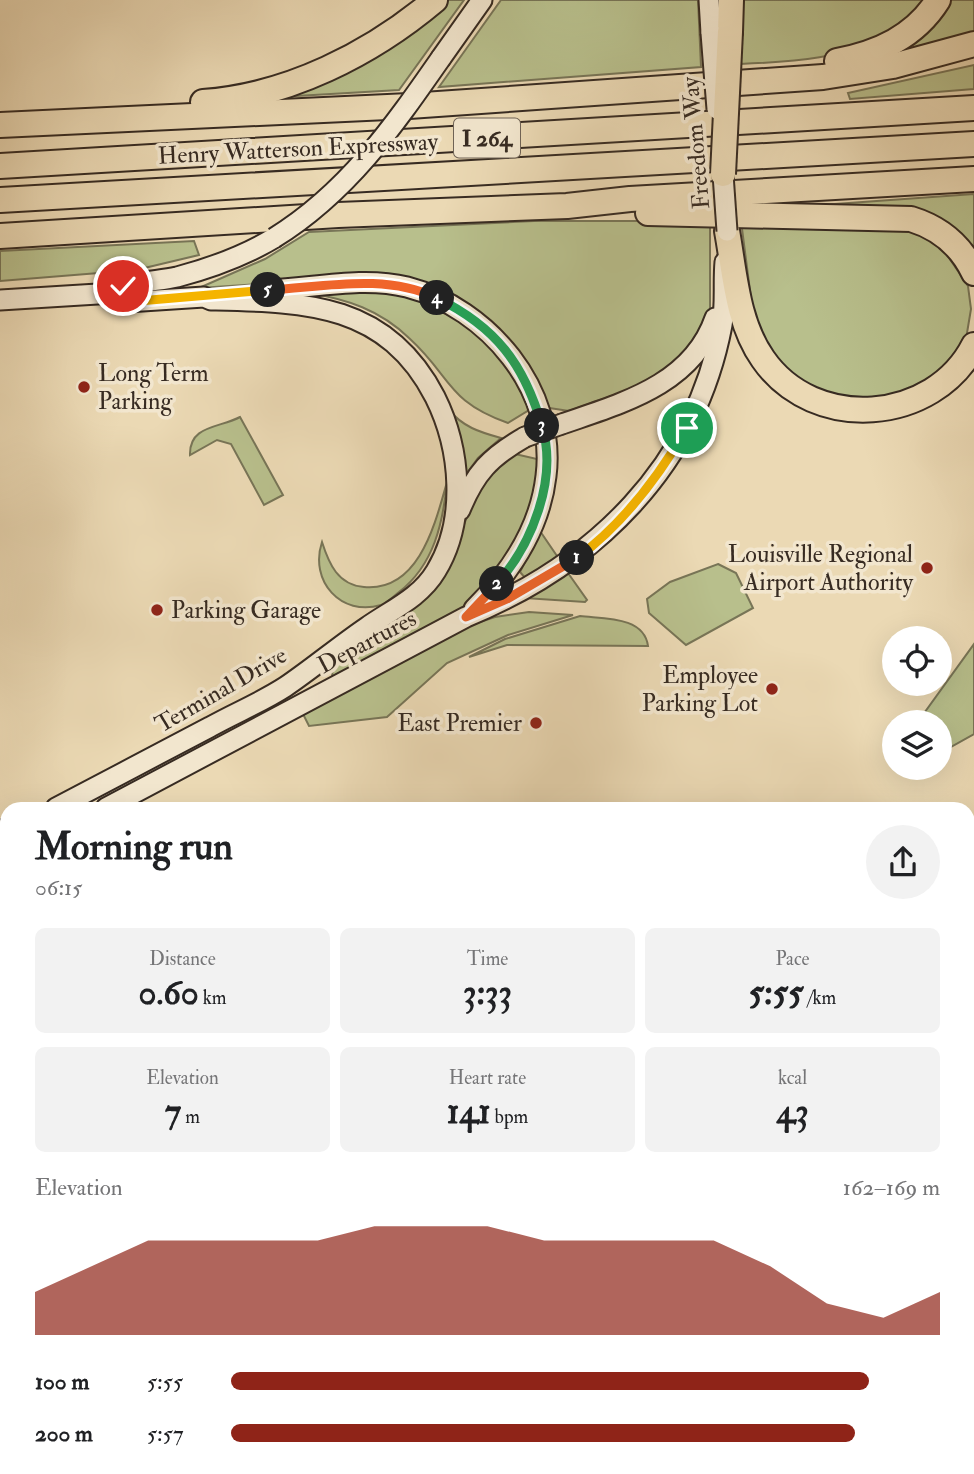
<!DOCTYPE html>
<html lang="en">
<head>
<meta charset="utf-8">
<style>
  :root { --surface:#fff; --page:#f2f2f2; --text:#202124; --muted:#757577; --accent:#8f2418 }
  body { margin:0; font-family:"IM FELL Double Pica",serif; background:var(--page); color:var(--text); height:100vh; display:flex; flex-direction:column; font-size:26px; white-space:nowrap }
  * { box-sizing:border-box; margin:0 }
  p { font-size:23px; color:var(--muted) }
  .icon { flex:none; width:38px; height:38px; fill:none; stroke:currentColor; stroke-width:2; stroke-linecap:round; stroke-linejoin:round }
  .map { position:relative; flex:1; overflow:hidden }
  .drawer { position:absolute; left:0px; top:802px; width:975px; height:674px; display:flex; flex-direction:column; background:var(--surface); border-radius:21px 21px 0 0; box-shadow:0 7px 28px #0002 }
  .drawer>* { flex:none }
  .fabs { position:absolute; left:882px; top:626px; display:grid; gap:14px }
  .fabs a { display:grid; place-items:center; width:70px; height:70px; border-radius:50%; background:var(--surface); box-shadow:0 7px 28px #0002; font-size:35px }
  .pin { position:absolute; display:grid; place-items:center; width:60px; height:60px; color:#fff; margin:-30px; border:4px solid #fff; border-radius:50%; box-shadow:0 2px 7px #0007 }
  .km { position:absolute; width:35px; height:35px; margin:-18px; border-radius:50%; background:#222; color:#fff; font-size:19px; line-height:35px; text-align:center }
  .round { display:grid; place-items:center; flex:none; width:74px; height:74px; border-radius:37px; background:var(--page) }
  .summary { display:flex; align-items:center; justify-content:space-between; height:119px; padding:0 35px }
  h1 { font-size:38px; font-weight:700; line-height:52px }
  .figures { display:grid; grid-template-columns:repeat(3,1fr); gap:10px; height:119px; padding:7px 35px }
  .figures div { display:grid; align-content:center; border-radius:10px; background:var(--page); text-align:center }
  .figures b { font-size:35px; font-weight:700 }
  .figures small { font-size:19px; font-weight:400 }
  .figures p { font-size:19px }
  .chart { height:196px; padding:14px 35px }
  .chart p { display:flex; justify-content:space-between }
  .chart svg { width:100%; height:126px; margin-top:7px; fill:var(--accent); opacity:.7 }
  ul { padding:0 35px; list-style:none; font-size:23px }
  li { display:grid; grid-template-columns:112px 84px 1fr; align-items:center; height:52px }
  li i { height:18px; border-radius:9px; background:var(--accent) }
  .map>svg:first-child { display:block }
  .green { fill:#b8bf8c; stroke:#787557; stroke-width:2 }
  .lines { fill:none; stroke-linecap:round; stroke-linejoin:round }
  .taxiway { stroke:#91826b; stroke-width:32 }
  .secondary-casing { stroke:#372b22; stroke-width:23 }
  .motorway-casing { stroke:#372b22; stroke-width:28 }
  .secondary { stroke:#f2e6ce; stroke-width:19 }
  .motorway { stroke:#ebd9b4; stroke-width:24 }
  .secondary-bridge-casing { stroke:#372b22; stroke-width:23; stroke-linecap:butt }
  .motorway-bridge-casing { stroke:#372b22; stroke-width:28; stroke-linecap:butt }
  .secondary-bridge { stroke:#f2e6ce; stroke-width:19 }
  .motorway-bridge { stroke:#ebd9b4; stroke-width:24 }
  .split-1-casing { stroke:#fff; stroke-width:14 }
  .split-2-casing { stroke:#fff; stroke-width:14 }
  .split-3-casing { stroke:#fff; stroke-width:14 }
  .split-4-casing { stroke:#fff; stroke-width:14 }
  .split-5-casing { stroke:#fff; stroke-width:14 }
  .split-6-casing { stroke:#fff; stroke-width:14 }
  .split-1 { stroke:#f5b400; stroke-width:9 }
  .split-2 { stroke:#f0652b; stroke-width:9 }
  .split-3 { stroke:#22a559; stroke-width:9 }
  .split-4 { stroke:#22a559; stroke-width:9 }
  .split-5 { stroke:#f0652b; stroke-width:9 }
  .split-6 { stroke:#f5b400; stroke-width:9 }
  .poi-dot { fill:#8f2418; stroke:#f2e6ce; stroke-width:2.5 }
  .labels { text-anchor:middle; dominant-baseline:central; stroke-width:7; stroke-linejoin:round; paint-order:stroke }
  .shield { fill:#f2e6ce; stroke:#6f6356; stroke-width:2 }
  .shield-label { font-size:23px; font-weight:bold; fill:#372b22 }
  .street-label { font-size:24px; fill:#372b22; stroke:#f2e6ce }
  .poi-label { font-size:24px; fill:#372b22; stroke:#f2e6ce; text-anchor:end }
</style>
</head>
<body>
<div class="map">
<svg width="974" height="1474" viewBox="0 0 974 1474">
  <rect width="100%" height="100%" fill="#ebd9b4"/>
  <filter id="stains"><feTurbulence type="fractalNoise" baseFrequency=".00286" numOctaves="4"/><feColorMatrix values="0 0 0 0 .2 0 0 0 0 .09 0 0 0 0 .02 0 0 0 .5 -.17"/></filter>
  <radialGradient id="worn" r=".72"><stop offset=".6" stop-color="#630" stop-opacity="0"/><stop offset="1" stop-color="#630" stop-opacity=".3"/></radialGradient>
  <g class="green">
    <polygon points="441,0 464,0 399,90 262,98"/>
    <polygon points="501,0 698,0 701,67 439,87"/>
    <path d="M739,0H926C917,10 906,24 895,31C848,59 792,62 740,64Z"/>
    <polygon points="944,0 974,0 974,33 908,51 891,50"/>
    <polygon points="974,65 974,89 850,99 848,93"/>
    <polygon points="974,194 974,260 959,239 807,206"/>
    <polygon points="534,221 710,221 710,310 706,322 690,351 648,383 569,411 543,407 464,306 319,280 199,288 265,259 309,232"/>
    <polygon points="741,221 885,222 937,240 968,286 971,309 966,339 942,373 895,397 847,400 798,381 756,337"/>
    <polygon points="194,241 199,255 136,270 0,281 0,251"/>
    <path d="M365,289C444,297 500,335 529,410L508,423C446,401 452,377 409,338C380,310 347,299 308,293Z"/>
    <path d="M448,409C463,427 479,432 501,438L478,458L464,477Z"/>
    <path d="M240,417L283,495L264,505L231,444L217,440L190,455C189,425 220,428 240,417Z"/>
    <polygon points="515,454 537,459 537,490 530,519 485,590 462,609 332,679 333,662 397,619 457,543 483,475"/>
    <path d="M447,482C443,523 434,565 399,592C394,596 387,603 381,605C341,617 309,581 322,542C329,564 338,585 364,587C419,592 435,524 447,482Z"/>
    <polygon points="540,531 559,559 526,579 520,572"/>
    <polygon points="718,564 736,573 753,608 686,645 649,613 647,599 670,582"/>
    <polygon points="568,573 587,600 585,602 524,598"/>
    <polygon points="529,612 573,615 508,635 447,663 387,717 309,726 303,714 468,626 495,617"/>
    <path d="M580,616C603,619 644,616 648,646L507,645L469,657L505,639Z"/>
    <polygon points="974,644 974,734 940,753 940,723 917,723"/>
    <polygon points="974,1311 974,1358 969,1350 973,1348 968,1338 968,1315"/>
    <polygon points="754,1468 855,1468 858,1474 749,1474"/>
    <polygon points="873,1468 924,1468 914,1474 877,1474"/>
  </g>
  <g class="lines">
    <g class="taxiway">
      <polyline points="968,913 974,909"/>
      <polyline points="968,951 974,963"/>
      <polyline points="968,1048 974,1059"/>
      <polyline points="968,1082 974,1093"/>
      <polyline points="968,1144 974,1155"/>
      <polyline points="968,1187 974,1175"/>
      <polyline points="968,1385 974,1396"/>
      <polyline points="0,1452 7,1444"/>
      <polyline points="427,1468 430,1474"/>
      <polyline points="704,1474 714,1468"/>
    </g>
    <defs>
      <g id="secondary">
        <polyline points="709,0 711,33"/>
        <polyline points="441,58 482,0"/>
        <path d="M269,290C314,288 363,276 407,287C488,308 557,390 546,476C540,529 511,572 474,609"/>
        <path d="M0,300L114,293C131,280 156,282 177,277C211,268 244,256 274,238"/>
        <path d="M562,424C622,403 692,385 715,318"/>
        <path d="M460,510C475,473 490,457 525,437"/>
        <path d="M56,808C107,781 159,754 210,727C235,713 262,702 285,687C313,668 339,646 367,627C391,610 420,598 436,571C467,520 461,449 435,397C386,302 304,302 211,300L204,297L127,302L114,293"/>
        <path d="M106,808L466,617C595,564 695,467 722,325C726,304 723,283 725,262"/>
        <polyline points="0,830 7,829"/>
        <polyline points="0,859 7,858"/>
      </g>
      <g id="motorway">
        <polyline points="730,32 731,0"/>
        <path d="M837,61C878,53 915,37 938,0"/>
        <path d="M203,102C288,96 371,54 435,0"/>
        <polyline points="0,125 409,106 823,77 893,66 974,44"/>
        <polyline points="0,166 974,108"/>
        <polyline points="0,200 974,144"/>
        <path d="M648,213L911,219C940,228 961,245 974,273"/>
        <path d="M727,231C735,275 737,322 763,359C814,433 934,424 974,345"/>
        <polyline points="0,236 338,215 567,206 630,199 974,179"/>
      </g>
    </defs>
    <use href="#secondary" class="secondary-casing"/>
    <use href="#motorway" class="motorway-casing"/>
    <use href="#secondary" class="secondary"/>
    <use href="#motorway" class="motorway"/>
    <defs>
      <g id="secondary-bridge">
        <polyline points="711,33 717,109"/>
        <polyline points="722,160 727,231"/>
        <path d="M274,238C347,193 393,127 441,58"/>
        <polyline points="525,437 562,424"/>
      </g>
      <polyline id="motorway-bridge" points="723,174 730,32"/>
    </defs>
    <use href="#secondary-bridge" class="secondary-bridge-casing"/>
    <use href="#motorway-bridge" class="motorway-bridge-casing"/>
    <use href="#secondary-bridge" class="secondary-bridge"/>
    <use href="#motorway-bridge" class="motorway-bridge"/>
  </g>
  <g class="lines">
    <defs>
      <path id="split-1" d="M577,558C623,524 659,476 687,428"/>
      <polyline id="split-2" points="497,584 466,617 507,599 577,558"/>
      <path id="split-3" d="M497,584C532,544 558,479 542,426"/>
      <path id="split-4" d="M437,298C496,327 524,364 542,426"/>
      <path id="split-5" d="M268,290C325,287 384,273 437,298"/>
      <polyline id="split-6" points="123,286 114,293 127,302 268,290"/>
    </defs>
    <use href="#split-1" class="split-1-casing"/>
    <use href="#split-2" class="split-2-casing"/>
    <use href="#split-3" class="split-3-casing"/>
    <use href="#split-4" class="split-4-casing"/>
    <use href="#split-5" class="split-5-casing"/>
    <use href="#split-6" class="split-6-casing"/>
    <use href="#split-1" class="split-1"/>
    <use href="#split-2" class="split-2"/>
    <use href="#split-3" class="split-3"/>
    <use href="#split-4" class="split-4"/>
    <use href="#split-5" class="split-5"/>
    <use href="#split-6" class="split-6"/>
  </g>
  <g class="poi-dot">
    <circle cx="84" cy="387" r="7"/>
    <circle cx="927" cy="568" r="7"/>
    <circle cx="157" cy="610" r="7"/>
    <circle cx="772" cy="689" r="7"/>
    <circle cx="536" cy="723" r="7"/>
  </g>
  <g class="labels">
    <rect class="shield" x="454" y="118.5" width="66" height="39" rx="5"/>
    <g class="shield-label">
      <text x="487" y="138">I 264</text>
    </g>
    <g class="street-label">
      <text transform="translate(696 143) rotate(-95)">Freedom Way</text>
      <text transform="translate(298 149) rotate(-3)">Henry Watterson Expressway</text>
      <text transform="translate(367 642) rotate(-28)">Departures</text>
      <text transform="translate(221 690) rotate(-30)">Terminal Drive</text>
    </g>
    <g class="poi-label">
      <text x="98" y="373" text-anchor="start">Long Term<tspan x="98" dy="28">Parking</tspan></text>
      <text x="913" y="554">Louisville Regional<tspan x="913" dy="28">Airport Authority</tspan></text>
      <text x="171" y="610" text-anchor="start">Parking Garage</text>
      <text x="758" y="675">Employee<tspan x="758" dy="28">Parking Lot</tspan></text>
      <text x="522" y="723">East Premier</text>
    </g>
  </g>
  <rect width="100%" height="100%" filter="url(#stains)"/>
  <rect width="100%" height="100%" fill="url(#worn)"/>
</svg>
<div class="fabs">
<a><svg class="icon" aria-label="locate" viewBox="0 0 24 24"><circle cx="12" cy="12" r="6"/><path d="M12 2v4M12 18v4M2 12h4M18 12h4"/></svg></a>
<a><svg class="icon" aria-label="layers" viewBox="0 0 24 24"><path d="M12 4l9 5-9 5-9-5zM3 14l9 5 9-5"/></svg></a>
</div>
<div class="pin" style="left:687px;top:428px;background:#1e9e55"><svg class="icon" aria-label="arrive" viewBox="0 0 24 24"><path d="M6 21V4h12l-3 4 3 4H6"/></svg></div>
<div class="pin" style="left:123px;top:286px;background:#d93025"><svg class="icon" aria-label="check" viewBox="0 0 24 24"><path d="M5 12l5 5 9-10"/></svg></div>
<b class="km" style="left:577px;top:558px">1</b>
<b class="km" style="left:497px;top:584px">2</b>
<b class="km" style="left:542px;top:426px">3</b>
<b class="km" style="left:437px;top:298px">4</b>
<b class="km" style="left:268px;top:290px">5</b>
<section class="drawer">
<div class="summary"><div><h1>Morning run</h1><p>06:15</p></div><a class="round"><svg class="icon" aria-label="share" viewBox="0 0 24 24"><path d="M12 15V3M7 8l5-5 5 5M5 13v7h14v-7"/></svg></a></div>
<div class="figures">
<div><p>Distance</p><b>0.60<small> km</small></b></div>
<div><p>Time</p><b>3:33</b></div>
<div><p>Pace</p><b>5:55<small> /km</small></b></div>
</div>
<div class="figures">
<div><p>Elevation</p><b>7<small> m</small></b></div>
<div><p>Heart rate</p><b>141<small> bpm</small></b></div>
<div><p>kcal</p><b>43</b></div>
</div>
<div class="chart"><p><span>Elevation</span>162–169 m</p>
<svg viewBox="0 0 160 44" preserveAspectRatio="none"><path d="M0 44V29L10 20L20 11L30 11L40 11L50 11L60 6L70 6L80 6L90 11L100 11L110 11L120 11L130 20L140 33L150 38L160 29V44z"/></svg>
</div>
<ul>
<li><b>100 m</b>5:55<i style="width:90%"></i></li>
<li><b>200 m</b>5:57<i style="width:88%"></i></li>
</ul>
</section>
</div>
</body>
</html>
